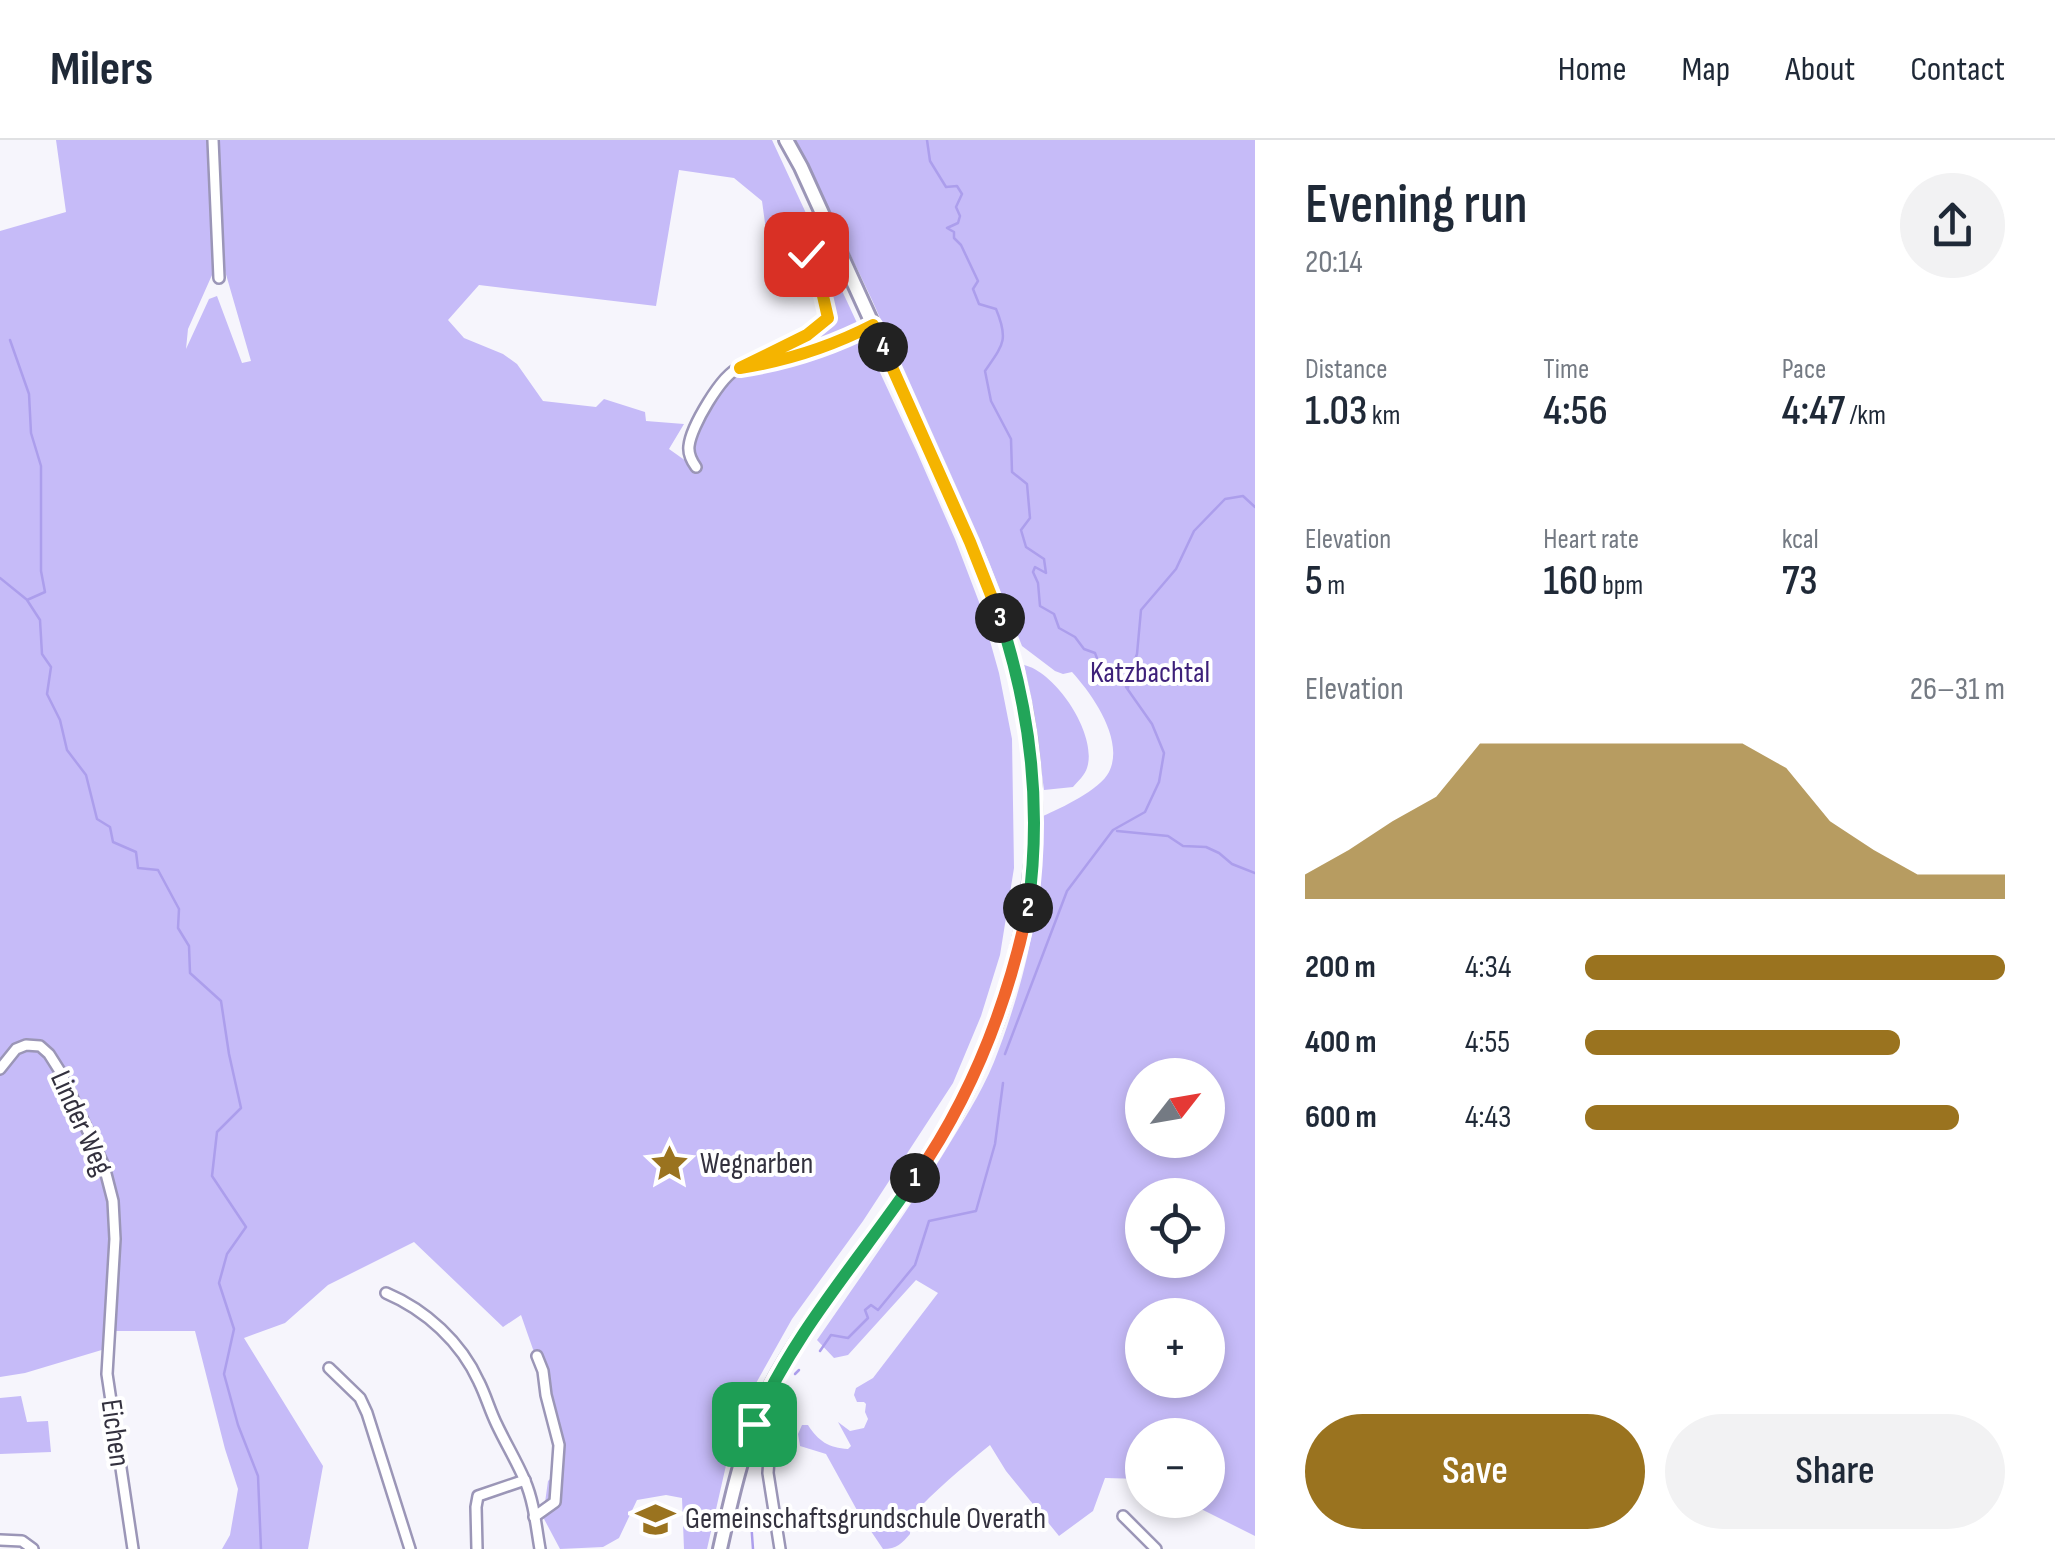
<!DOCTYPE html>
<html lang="en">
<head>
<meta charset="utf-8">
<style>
  :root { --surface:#fff; --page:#f2f2f3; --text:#1f2937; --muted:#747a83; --line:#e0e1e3; --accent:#9a731f }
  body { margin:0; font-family:"Sofia Sans Condensed",sans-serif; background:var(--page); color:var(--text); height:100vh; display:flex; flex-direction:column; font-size:38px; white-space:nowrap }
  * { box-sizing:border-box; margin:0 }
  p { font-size:32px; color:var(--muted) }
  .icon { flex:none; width:55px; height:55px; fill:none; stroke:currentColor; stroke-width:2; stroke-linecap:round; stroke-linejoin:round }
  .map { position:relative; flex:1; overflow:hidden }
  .details { display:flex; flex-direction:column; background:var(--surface); width:800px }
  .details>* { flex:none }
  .needle { width:65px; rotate:59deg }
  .buttons { position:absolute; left:1125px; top:918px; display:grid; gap:20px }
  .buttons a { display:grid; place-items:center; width:100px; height:100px; border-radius:50%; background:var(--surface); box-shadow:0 5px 15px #0003; font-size:50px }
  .pin { position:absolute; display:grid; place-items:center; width:85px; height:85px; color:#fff; margin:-42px; border-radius:20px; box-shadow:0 5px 15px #0006 }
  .km { position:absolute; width:50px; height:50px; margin:-25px; border-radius:50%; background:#222; color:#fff; font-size:28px; line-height:50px; text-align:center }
  .round { display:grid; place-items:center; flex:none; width:105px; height:105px; border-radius:52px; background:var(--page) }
  .summary { display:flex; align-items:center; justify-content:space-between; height:170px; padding:0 50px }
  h1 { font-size:55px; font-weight:600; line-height:75px }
  .stats { display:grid; grid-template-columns:repeat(3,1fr); gap:15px; height:170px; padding:10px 50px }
  .stats div { display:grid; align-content:center }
  .stats b { font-size:42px; font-weight:600 }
  .stats small { font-size:28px; font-weight:400 }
  .stats p { font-size:28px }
  .chart { height:280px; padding:20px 50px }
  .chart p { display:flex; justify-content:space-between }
  .chart svg { width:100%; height:180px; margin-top:10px; fill:var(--accent); opacity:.7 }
  .primary-button { display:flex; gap:20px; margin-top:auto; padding:20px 50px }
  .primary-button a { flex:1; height:115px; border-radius:60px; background:var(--accent); color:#fff; font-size:40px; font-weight:600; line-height:115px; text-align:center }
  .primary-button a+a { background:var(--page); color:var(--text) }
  ul { padding:0 50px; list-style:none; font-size:32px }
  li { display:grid; grid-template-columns:160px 120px 1fr; align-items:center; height:75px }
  li i { height:25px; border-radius:12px; background:var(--accent) }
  header { display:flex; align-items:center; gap:60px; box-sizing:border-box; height:140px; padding:0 50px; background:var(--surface); border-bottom:2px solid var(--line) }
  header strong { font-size:48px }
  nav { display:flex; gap:55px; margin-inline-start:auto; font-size:35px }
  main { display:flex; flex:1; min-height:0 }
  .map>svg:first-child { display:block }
  .green { fill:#c6bbf8; fill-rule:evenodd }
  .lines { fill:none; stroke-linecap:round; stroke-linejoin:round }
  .stream { stroke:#ac9eec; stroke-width:2.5 }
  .minor-casing { stroke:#9b96b7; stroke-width:14 }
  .secondary-casing { stroke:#9b96b7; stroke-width:18 }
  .minor { stroke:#fff; stroke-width:9 }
  .secondary { stroke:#fff; stroke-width:12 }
  .split-1-casing { stroke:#fff; stroke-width:20 }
  .split-2-casing { stroke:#fff; stroke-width:20 }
  .split-3-casing { stroke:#fff; stroke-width:20 }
  .split-4-casing { stroke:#fff; stroke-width:20 }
  .split-5-casing { stroke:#fff; stroke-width:20 }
  .split-1 { stroke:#22a559; stroke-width:12 }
  .split-2 { stroke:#f0652b; stroke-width:12 }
  .split-3 { stroke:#22a559; stroke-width:12 }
  .split-4 { stroke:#f5b400; stroke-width:12 }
  .split-5 { stroke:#f5b400; stroke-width:12 }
  .labels { text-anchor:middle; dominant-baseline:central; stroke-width:8; stroke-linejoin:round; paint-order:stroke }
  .park-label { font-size:30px; fill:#3e217a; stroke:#fff }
  .street-label { font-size:30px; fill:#33313e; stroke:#fff }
  .poi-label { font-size:30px; fill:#33313e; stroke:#fff; text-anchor:start }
</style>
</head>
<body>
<header>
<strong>Milers</strong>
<nav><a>Home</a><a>Map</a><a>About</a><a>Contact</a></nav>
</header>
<main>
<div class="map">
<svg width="1255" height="1409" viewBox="0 0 1255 1409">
  <rect width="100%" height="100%" fill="#f6f5fc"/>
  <g class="green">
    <path d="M56,0H210L216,126L188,189L186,209L209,159L217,156L242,223L251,221L223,124L217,0H772L916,310L955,399L979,462L999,533L1012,599L1014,728L1000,815L981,876L953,943L863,1081L792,1179L737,1277L707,1409H684L682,1358L666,1355L637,1360L619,1398L603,1407L560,1409L543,1377L548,1341L558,1331C561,1278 538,1225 521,1175L503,1187L414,1102L328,1145L285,1183L244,1198L323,1326L308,1409H222L230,1395L238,1349L225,1309L195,1191H107L105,1209L25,1233L0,1237V91L66,72ZM679,30L734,38L762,61L767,98C808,96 815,137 827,169L820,186L733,232L691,294L693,326L669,309L684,284L646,281L645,272L604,259L596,267L543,261L517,224L503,214L464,198L448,180L479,145L656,166Z"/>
    <path d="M796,0H1255V1396L1183,1360H1208V1295H1142V1339L1105,1338L1093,1371L1059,1396L1006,1331L990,1305C962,1328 935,1350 911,1377L910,1394C902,1403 897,1409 883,1409L858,1372L826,1314L800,1306L798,1294L802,1285H808C818,1301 829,1308 848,1309L851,1306L838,1282L850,1291L864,1288L868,1279L865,1272L866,1264L864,1262H857L854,1255L856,1248L873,1238L938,1153L916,1140L848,1215L834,1218L817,1200C859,1139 902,1079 942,1016C960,986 981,954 994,922C1026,840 1043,764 1043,676C1061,668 1100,650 1109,632C1125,600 1092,554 1072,532L1063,534L1055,531L1022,506L989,422L872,160ZM1142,935H1208V1000H1142ZM1142,1055H1208V1120H1142ZM1142,1175H1208V1240H1142Z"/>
    <path d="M1024,525C1056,532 1098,595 1087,628C1085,635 1078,641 1073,647L1044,650L1033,567Z"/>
    <polygon points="21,1256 27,1282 48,1281 51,1312 0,1314 0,1258"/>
  </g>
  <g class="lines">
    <g class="stream">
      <path d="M927,0L930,21L946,47L957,46L962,54L956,67L960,76L958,83L947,88L954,92V98L961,105L978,141L973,149L979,164L996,169C1009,200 1003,205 985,231L991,261L1011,299L1012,332L1027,344L1030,378L1021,390L1026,407L1044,419L1046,433L1035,427L1033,432L1038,443L1040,466L1054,474L1059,488L1075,497L1084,509L1095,513L1104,537L1117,541"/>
      <polyline points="10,200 29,254 31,293 41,326 41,431 45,452 27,460 40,480 42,514 51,527 47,554 60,580 67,610 86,635 97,679 110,687 113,702 136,712 138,728 158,730 179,769 178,788 189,806 190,833 221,861 229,914 241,968 217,992 212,1036 246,1087 227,1114 219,1143 234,1189 224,1234 238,1285 258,1336 261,1409"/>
      <polyline points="0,438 26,459"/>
      <polyline points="1128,548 1130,533 1137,514 1141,470 1176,429 1194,391 1225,359 1243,356 1255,367"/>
      <polyline points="1117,691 1168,696 1183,706 1206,707 1219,713 1232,724 1255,733"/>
      <polyline points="1005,914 1067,751 1113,690 1145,672 1159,642 1164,613 1152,584 1126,547"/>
      <polyline points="820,1211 831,1195 848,1198 868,1178 865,1170 871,1165 878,1170 915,1125 929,1081 976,1071 995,1004 1003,943"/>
      <polyline points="795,1234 799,1230"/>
      <polyline points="751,1381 753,1409"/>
    </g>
    <defs>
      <g id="minor">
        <polyline points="213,0 219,138"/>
        <polyline points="747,224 807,195 828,178 818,134 806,115"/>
        <path d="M696,327C691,320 688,314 689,306C691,287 721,235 739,228C751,224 765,225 778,221C810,211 843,201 873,185"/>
        <polyline points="0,929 16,909 26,905 40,906 49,914 61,933 104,1026 113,1061 115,1099 107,1234 133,1409"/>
        <path d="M386,1153C426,1170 461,1202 479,1242C486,1256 490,1271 497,1285C506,1304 517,1322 525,1341C534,1362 536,1386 540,1409"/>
        <polyline points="329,1228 360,1258 367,1273 410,1409"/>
        <polyline points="754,1284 766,1297 770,1304 768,1333 780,1409"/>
        <polyline points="1123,1376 1156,1409"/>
        <polyline points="534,1377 555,1362 559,1305 546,1255 543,1231 537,1216"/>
        <polyline points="0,1400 22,1401 33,1409"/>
        <polyline points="477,1409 476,1367 478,1356 525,1340"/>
      </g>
      <path id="secondary" d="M720,1409C732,1355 744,1300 769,1250C798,1194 838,1145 875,1094C902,1057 927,1020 951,981C969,950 982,918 995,885C1039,764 1048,638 1011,514C987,434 951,358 917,282C878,197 840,112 801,27L786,0"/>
    </defs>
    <use href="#minor" class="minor-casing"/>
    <use href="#secondary" class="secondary-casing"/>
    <use href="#minor" class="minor"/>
    <use href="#secondary" class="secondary"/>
  </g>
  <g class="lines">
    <defs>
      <path id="split-1" d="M754,1284C793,1193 860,1119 915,1038"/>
      <path id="split-2" d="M915,1038C972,956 1007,866 1028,768"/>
      <path id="split-3" d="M1000,478C1031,572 1042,669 1028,768"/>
      <polyline id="split-4" points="883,207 970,402 1000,478"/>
      <path id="split-5" d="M806,114L818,134L828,178L807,195L740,228C786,221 832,206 873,185L883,207"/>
    </defs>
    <use href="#split-1" class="split-1-casing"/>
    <use href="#split-2" class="split-2-casing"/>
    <use href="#split-3" class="split-3-casing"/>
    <use href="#split-4" class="split-4-casing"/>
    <use href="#split-5" class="split-5-casing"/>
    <use href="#split-1" class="split-1"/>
    <use href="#split-2" class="split-2"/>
    <use href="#split-3" class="split-3"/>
    <use href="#split-4" class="split-4"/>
    <use href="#split-5" class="split-5"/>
  </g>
  <defs>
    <symbol id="sight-bare" viewBox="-9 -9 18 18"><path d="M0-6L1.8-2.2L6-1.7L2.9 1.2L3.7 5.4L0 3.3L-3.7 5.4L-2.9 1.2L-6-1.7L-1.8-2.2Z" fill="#9a731f" stroke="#fff" stroke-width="2.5" paint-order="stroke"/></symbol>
    <symbol id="school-bare" viewBox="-9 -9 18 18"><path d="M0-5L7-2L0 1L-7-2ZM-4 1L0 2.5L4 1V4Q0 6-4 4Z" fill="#9a731f" stroke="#fff" stroke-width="2.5" paint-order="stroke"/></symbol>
  </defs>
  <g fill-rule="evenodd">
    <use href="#sight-bare" x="642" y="996" width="55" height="55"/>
    <use href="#school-bare" x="628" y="1352" width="55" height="55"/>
  </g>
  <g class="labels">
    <g class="park-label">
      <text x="1150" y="533">Katzbachtal</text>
    </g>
    <g class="street-label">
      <text transform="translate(81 983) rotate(66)">Linder Weg</text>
      <text transform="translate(115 1293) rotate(82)">Eichen</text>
    </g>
    <g class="poi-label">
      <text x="700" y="1024">Wegnarben</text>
      <text x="685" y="1379">Gemeinschaftsgrundschule Overath</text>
    </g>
  </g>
</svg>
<div class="buttons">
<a><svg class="needle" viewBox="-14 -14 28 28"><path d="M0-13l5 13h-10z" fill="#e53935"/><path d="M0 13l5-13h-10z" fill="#747a83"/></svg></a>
<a><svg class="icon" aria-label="locate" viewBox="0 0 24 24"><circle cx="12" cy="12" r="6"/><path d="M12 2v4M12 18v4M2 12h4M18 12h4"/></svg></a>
<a>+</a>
<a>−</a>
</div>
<div class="pin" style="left:754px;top:1284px;background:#1e9e55"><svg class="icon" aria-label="arrive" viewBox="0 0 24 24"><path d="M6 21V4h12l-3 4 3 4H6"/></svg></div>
<div class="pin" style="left:806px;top:114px;background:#d93025"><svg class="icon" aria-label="check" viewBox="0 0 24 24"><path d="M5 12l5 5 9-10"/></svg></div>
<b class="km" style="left:915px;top:1038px">1</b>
<b class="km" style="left:1028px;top:768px">2</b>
<b class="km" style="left:1000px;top:478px">3</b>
<b class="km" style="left:883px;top:207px">4</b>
</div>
<section class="details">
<div class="summary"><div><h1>Evening run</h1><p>20:14</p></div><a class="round"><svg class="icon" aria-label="share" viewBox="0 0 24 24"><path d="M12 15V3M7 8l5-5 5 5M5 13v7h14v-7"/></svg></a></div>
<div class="stats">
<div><p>Distance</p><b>1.03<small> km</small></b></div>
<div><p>Time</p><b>4:56</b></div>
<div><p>Pace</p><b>4:47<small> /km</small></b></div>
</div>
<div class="stats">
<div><p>Elevation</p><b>5<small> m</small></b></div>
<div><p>Heart rate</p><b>160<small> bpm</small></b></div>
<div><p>kcal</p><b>73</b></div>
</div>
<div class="chart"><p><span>Elevation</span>26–31 m</p>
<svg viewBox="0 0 160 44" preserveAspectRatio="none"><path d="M0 44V38L10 32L20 25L30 19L40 6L50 6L60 6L70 6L80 6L90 6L100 6L110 12L120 25L130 32L140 38L150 38L160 38V44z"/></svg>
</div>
<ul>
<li><b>200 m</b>4:34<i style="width:100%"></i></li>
<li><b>400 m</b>4:55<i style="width:75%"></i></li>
<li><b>600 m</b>4:43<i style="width:89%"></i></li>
</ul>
<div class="primary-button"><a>Save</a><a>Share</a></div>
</section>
</main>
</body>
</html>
